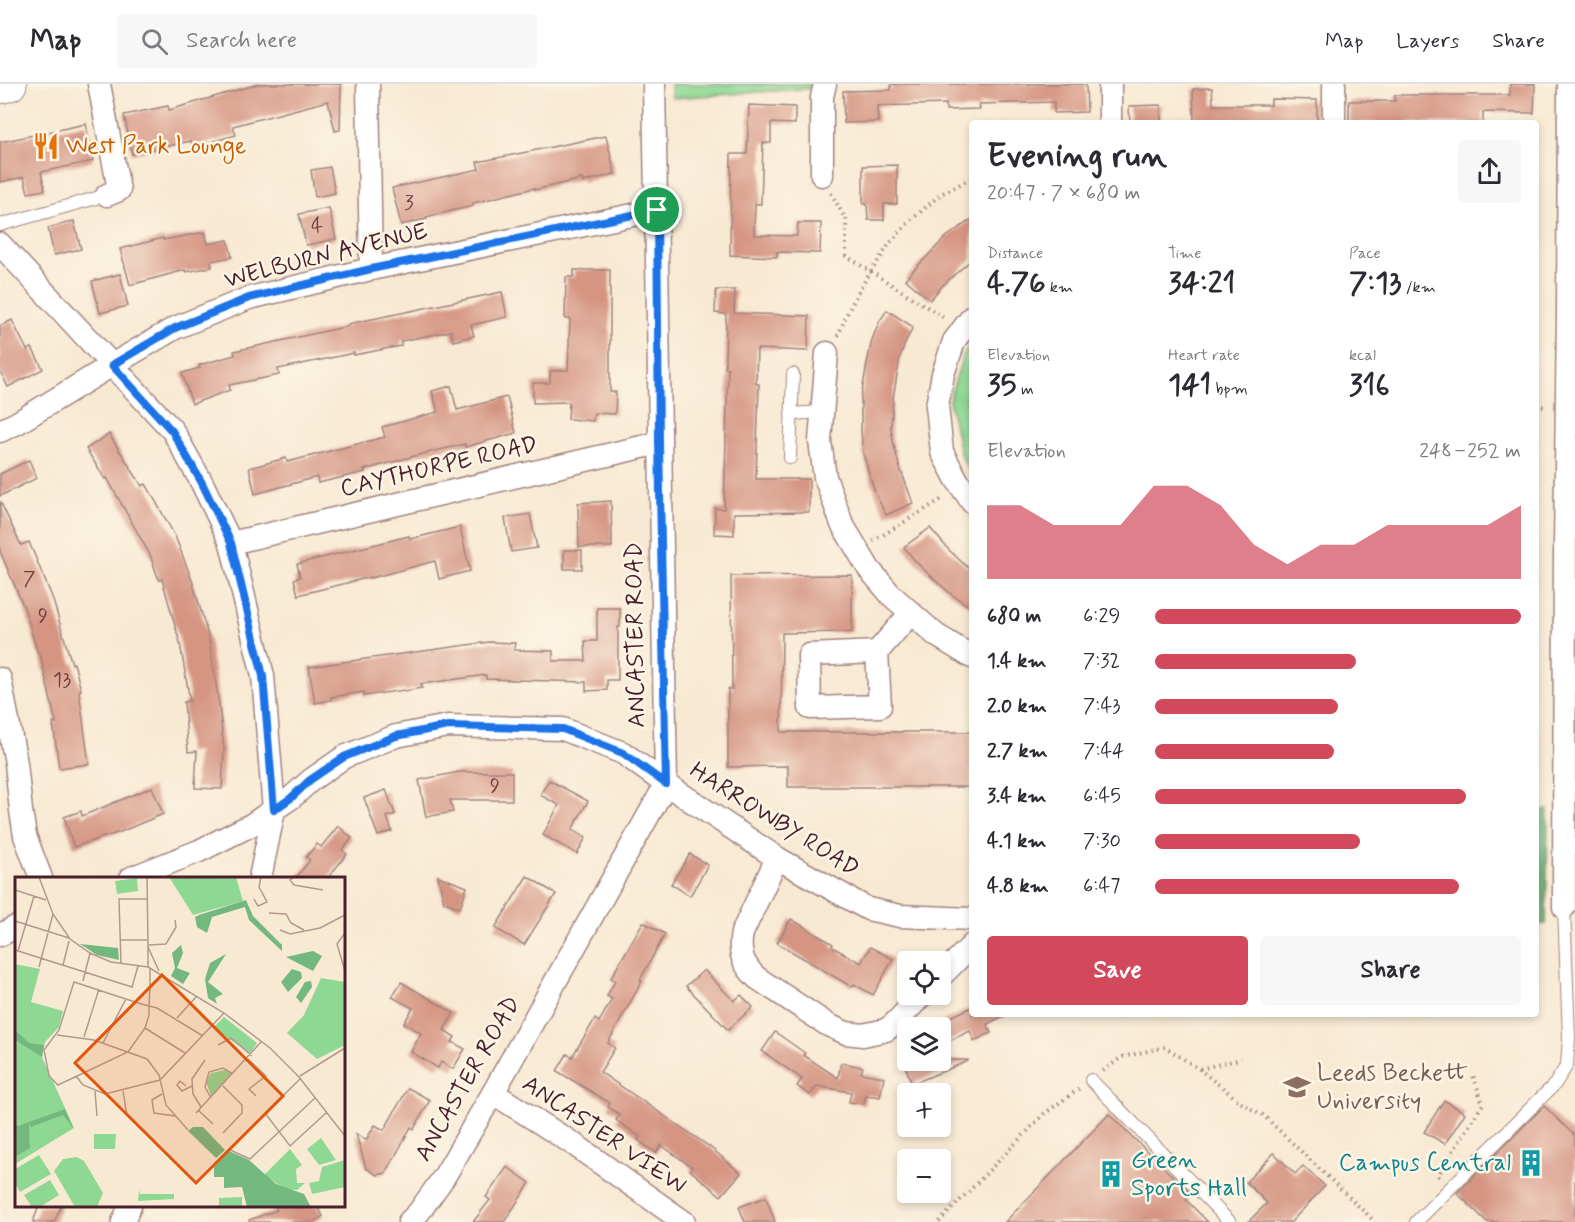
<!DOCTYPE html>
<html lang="en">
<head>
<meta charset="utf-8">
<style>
  :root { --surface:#fff; --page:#f7f7f7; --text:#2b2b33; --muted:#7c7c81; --line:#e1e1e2; --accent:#d1495b }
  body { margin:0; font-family:Mynerve,sans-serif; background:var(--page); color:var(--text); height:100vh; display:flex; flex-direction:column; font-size:22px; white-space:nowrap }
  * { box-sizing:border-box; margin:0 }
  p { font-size:20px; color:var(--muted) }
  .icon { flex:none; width:33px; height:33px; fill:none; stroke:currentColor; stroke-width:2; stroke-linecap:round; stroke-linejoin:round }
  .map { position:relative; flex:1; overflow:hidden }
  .panel { position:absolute; left:969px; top:36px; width:570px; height:897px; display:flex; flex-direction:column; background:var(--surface); border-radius:6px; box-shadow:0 3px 9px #0003 }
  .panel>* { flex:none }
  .fabs { position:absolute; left:897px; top:867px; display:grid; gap:12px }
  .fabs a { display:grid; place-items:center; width:54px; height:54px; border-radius:6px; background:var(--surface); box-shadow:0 3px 9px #0003; font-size:30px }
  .pin { position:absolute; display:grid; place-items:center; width:51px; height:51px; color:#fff; margin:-26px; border:3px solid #fff; border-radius:50%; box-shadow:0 2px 6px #0007 }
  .round { display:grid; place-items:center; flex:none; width:63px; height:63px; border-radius:6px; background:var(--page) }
  .overview { display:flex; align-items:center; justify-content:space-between; height:102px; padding:0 18px }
  h1 { font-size:33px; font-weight:700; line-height:45px }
  .figures { display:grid; grid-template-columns:repeat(3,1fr); gap:9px; height:102px; padding:6px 18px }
  .figures div { display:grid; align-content:center }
  .figures b { font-size:30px; font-weight:700 }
  .figures small { font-size:16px; font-weight:400 }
  .figures p { font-size:16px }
  .chart { height:168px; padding:12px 18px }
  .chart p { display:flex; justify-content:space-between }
  .chart svg { width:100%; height:108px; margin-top:6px; fill:var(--accent); opacity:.7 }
  .cta { display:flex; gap:12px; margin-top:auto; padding:12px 18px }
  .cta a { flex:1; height:69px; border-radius:6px; background:var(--accent); color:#fff; font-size:24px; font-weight:700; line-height:69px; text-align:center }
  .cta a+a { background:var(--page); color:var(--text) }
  ul { padding:0 18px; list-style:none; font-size:20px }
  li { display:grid; grid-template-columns:96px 72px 1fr; align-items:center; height:45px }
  li i { height:15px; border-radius:8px; background:var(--accent) }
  header { display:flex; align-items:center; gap:36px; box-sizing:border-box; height:84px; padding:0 30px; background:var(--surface); border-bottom:2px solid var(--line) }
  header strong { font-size:28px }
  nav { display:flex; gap:33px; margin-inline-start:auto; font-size:21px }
  .search { width:420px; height:54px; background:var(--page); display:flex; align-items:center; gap:15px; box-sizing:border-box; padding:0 21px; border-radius:6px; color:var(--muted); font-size:22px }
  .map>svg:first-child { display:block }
  .green { fill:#8fd894; stroke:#6c7c60; stroke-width:1.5 }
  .forest { fill:#73b87e; stroke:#5e6c54; stroke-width:1.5 }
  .building { fill:#d69583 }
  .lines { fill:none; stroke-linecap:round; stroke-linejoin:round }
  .service-casing { stroke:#a1847f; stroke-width:14 }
  .minor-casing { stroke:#a1847f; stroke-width:25 }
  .trunk-casing { stroke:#a1847f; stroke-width:35 }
  .path { stroke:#a1847f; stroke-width:4; stroke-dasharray:1.5 4.5; stroke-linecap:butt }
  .service { stroke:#fff; stroke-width:12 }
  .minor { stroke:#fff; stroke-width:22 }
  .trunk { stroke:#fff; stroke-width:33 }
  .route-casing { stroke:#fff; stroke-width:12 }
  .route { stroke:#1a73e8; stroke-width:8 }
  .labels { text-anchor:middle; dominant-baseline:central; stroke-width:5; stroke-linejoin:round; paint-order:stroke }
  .number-label { font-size:21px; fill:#6d3c41 }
  .food-label { font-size:24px; fill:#c56008; stroke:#fcf5e5; text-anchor:start }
  .street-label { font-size:24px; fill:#4a1f2b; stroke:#fcf5e5 }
  .education-label { font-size:24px; fill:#785e54; stroke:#fcf5e5; text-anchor:start }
  .culture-label { font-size:24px; fill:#0d838f; stroke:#fcf5e5; text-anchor:start }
  .inset-road { fill:none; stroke:#b29890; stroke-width:1.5 }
  .view { fill:#e0560e; fill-opacity:0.15; stroke:#e0560e; stroke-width:3 }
  .inset-edge { fill:none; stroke:#4a1f2b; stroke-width:3 }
</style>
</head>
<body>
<header>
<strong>Map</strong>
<div class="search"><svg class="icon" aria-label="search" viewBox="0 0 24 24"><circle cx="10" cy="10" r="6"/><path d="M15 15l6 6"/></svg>Search here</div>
<nav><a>Map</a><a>Layers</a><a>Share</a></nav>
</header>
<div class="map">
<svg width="1575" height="1138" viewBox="0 0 1575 1138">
  <rect width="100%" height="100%" fill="#fcf5e5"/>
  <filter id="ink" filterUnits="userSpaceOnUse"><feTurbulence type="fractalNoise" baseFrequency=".0167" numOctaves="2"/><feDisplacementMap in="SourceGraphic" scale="12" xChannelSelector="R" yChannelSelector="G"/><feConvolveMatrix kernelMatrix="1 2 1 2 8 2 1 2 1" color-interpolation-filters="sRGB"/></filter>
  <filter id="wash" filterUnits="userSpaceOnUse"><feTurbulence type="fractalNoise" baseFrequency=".008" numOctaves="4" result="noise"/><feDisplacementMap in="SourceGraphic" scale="24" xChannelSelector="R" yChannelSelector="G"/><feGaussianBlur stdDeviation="1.35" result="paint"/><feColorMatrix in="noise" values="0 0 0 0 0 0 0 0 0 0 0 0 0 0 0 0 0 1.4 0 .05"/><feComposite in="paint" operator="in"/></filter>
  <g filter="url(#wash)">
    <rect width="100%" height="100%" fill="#f8e9d3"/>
    <g class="green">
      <polygon points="671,0 817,0 816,4 672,14"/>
      <polygon points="972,257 972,391 961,372 949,316 963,272"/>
    </g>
    <polygon class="forest" points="1536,726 1548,726 1546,840 1536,840"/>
    <g id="blocks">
      <g class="building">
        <polygon points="258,0 341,0 340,46 335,47 328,17 233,42 236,51 193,63 191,57 132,70 124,31 168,22 169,26"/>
        <polygon points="891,0 1086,0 1087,28 1054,29 1054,18 979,20 980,25 946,26 946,20 877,22 878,38 844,39 843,7 891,6"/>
        <polygon points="1510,0 1535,0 1534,29 1483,28 1483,39 1349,39 1349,17 1395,17 1395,11 1510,11"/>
        <polygon points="1212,4 1213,21 1271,21 1271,15 1317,16 1317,39 1194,39 1193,5"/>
        <polygon points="749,21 795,23 795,40 771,39 771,59 763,59 761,120 755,120 754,151 797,152 798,139 821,139 820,169 777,168 777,173 730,171 731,70 747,70"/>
        <polygon points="1161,21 1161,39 1130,39 1129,22"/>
        <polygon points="86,40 93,77 41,88 45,106 28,109 24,93 0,98 0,58"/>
        <polygon points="606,52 615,90 583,98 582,95 535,106 534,104 473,119 473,122 426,133 427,135 401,141 392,104 479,85 477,78"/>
        <polygon points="897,81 897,120 884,120 884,136 868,136 867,120 863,120 863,82"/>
        <polygon points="330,83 335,109 315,113 311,86"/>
        <polygon points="329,124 336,155 306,161 299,130"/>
        <polygon points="972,135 972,175 942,202 930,216 905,195 945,154"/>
        <polygon points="74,137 81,165 54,171 48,144"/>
        <polygon points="205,148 208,160 228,156 232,173 211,177 212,183 186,188 185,186 130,201 120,165 163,154 163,156"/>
        <polygon points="574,186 610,186 610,308 616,308 615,330 594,329 593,337 568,335 569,318 533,319 533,299 550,299 550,287 568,286 570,235 565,235 566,193 574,193"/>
        <polygon points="120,190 128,222 100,229 92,197"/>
        <polygon points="716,206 735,206 734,229 809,232 808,267 757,265 756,300 759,300 756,395 809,395 809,428 734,429 734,451 714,450 715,424 724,425 728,284 725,284 726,230 715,229"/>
        <polygon points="502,208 507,233 471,241 474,252 453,257 451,247 401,257 401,262 354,271 354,269 278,285 279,291 229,301 230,306 192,320 182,289 200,284 199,281 235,271 234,267 349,242 348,240"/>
        <polygon points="887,226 913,243 906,257 900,273 893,315 891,344 894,362 899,381 913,419 886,431 876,411 869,390 863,369 861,347 861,312 868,275 872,256 879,238"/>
        <polygon points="12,236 27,266 32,264 43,285 8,303 0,287 0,242"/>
        <polygon points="451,302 457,326 507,313 516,349 465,363 465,360 418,371 364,386 365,388 318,399 317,393 255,410 249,384 286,374 287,378 385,353 382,343 438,328 432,307"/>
        <polygon points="109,350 142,402 146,400 175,452 193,499 209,555 219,620 224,666 222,705 195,704 197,667 188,668 184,618 190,617 180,559 162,495 159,496 150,471 107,394 105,395 86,365"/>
        <polygon points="29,376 37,394 0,412 0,390"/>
        <polygon points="0,417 21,461 29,458 52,513 72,580 74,579 81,606 79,607 89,680 59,684 53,639 56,639 40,570 38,570 25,526 0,467"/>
        <polygon points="611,417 612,463 579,463 578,419"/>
        <polygon points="530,430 537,464 511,468 505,434"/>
        <polygon points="460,443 470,487 439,495 435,477 371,494 371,493 298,511 294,495 300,493 297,480 409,452 410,455"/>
        <polygon points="930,444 949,466 965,481 972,486 972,524 951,510 934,495 916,478 904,463"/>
        <rect x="564" y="466" width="18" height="19"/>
        <polygon points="852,491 852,548 782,549 781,648 972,648 972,703 788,703 788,682 728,683 728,605 732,605 731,492"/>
        <polygon points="597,524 620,524 620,543 618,543 618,596 607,596 607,606 586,607 586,598 486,595 486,591 421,600 422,604 405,607 404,606 364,612 364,608 331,613 331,616 315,619 309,583 336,579 489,558 515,559 514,566 553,567 553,577 586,577 585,557 597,557"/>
        <polygon points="459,688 512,688 512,716 450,716 453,728 426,733 419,696"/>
        <polygon points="549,696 588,717 572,746 586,753 577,770 543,751 559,721 540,711"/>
        <polygon points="152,703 163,730 120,748 74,763 64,733 81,727 82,732"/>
        <polygon points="386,706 395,730 387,733 392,747 378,752 364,714"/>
        <polygon points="338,742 352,754 342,766 347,770 327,795 295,795 310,776 306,773 317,760 321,763"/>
        <polygon points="690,770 708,781 690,812 671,800"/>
        <polygon points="438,792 467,803 460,824 444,818"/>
        <polygon points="527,792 556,810 524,861 495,844"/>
        <polygon points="791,835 833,860 832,863 861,879 870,863 893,875 873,911 854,900 852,903 777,859"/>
        <polygon points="643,838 665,850 640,896 642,897 608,959 615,964 600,988 710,1063 741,1089 721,1112 690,1086 692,1083 661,1061 656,1069 638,1056 640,1053 616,1036 620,1031 608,1023 610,1019 557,987 567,970 572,973 595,935 599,938 612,915 607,912 615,897 611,894"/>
        <polygon points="704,886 734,917 741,911 753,923 728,946 686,902"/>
        <polygon points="401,898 454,929 444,946 455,953 452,958 465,965 453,985 441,978 438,984 411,968 421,949 404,939 413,924 392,913"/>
        <polygon points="972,923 972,930 1008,930 987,940 991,949 974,957 970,947 940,961 940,938"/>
        <polygon points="775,948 805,969 803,971 838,994 841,979 863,983 861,989 884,993 880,1013 866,1011 864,1020 849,1018 851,1008 817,1002 810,1011 797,1002 802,995 762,967"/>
        <polygon points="903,976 968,976 968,977 912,1000"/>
        <polygon points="408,1004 430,1016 414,1045 411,1043 386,1089 377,1091 366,1084 356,1050 366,1056 375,1041 384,1046"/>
        <polygon points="1444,1016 1465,1029 1445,1060 1424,1048"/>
        <polygon points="1544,1022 1575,1052 1575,1138 1487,1138 1457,1109"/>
        <polygon points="1109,1030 1191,1110 1186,1116 1208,1138 1005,1138"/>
        <polygon points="1274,1069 1295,1090 1303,1082 1325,1102 1291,1138 1248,1138 1267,1119 1246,1098"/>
        <polygon points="507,1083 530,1099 504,1138 473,1138 490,1116 486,1113"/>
        <polygon points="766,1113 775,1138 745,1138 739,1123"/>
        <polygon points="39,1122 61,1122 54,1138 33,1138"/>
        <polygon points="275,1122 317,1122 323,1132 314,1138 249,1138 249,1136 277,1126"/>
      </g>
    </g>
  </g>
  <g filter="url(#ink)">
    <use href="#blocks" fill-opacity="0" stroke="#a1847f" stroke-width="1.5"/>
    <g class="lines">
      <defs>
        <g id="service">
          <polyline points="0,141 107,111"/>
          <polyline points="791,330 823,328"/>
          <polyline points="790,374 793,290"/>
          <polyline points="1091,996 1230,1138"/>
          <polyline points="1416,1138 1555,1000 1567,981 1569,954 1564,823"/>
        </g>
        <g id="minor">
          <polyline points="99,0 119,106 107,111"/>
          <polyline points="368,0 371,185"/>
          <polyline points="1110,39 1110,0"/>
          <polyline points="1334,39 1334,0"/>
          <polyline points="822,91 822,13 825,0"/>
          <polyline points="0,160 173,347 202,399 231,459 263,592 274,726 260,794"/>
          <polyline points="972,233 954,257 943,290 937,322 942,368 957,396 972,418"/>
          <polyline points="827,269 820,357 825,393 842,440 869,485 891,511 936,551 972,573"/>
          <polyline points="0,347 17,339 112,281 175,244 249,214 371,185 657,126"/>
          <polyline points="231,459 659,359"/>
          <polyline points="877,568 809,571 810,624 880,622 877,568 911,529"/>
          <polyline points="0,595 16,679 21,727 25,752 41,794"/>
          <path d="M777,774L742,849C738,868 743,881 757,894L828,941L846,949L863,951L886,946L894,940L923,910"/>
          <polyline points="131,794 199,767 251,741 291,714 311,696 344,673 396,652 448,642 563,645 623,669 666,700 777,774 868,825 900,832 972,835"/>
          <polyline points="1564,823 1565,463 1568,230 1569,0"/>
          <polyline points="0,851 16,843"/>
          <polyline points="940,893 972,861"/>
          <polyline points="493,1009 575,1061 684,1138"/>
          <polyline points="123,1138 130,1122"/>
          <polyline points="409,1138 419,1128 444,1093 493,1009 666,700 654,0"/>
        </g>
        <polyline id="trunk" points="0,3 10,0"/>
      </defs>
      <use href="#service" class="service-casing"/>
      <use href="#minor" class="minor-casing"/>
      <use href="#trunk" class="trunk-casing"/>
      <g class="path">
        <polyline points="831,109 846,136 846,172 946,235"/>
        <polyline points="838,252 846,232 859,206 890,159 910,137 941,110 972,94"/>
        <polyline points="972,313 971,324 972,337"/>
        <polyline points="1536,322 1547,323"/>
        <polyline points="873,457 944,414"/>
        <polyline points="1200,985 1241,975"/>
        <polyline points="1103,987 1122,973 1165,963 1199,985 1244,1021 1263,1031 1375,1138"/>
        <polyline points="1439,1093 1438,1091 1483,1020 1472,988"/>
        <polyline points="939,1138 1044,1030 1080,1004"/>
      </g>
      <use href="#service" class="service"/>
      <use href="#minor" class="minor"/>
      <use href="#trunk" class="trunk"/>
    </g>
  </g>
  <g class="lines" filter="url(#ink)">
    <defs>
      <polygon id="route" points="657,126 659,359 666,700 623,669 563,645 448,642 396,652 344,673 310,696 291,714 274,726 263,592 231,459 202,399 172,347 112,281 175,244 249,214 371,185"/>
    </defs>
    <use href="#route" class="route-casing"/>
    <use href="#route" class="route"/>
  </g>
  <defs>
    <symbol id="restaurant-bare" viewBox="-9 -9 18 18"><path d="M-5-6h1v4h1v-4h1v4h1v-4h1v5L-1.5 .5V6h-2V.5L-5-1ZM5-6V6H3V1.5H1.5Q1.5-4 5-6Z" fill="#e8710a" stroke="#fcf5e5" stroke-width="2.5" paint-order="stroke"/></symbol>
    <symbol id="university-bare" viewBox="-9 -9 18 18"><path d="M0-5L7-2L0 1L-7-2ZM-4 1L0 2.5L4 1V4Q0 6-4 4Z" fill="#8d6e63" stroke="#fcf5e5" stroke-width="2.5" paint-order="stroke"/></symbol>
    <symbol id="building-bare" viewBox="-9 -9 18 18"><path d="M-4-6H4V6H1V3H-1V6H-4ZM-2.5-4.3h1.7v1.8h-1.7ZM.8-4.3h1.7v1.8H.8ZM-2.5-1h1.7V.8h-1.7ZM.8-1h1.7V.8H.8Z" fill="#0f9aa8" stroke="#fcf5e5" stroke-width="2.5" paint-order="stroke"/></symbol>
  </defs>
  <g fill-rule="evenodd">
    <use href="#restaurant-bare" x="27" y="43" width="38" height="38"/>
    <use href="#university-bare" x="1278" y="984" width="38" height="38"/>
    <use href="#building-bare" x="1512" y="1060" width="38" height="38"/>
    <use href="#building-bare" x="1092" y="1071" width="38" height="38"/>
  </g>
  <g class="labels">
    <g class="number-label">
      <text x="409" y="119">3</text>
      <text x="317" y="142">4</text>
      <text x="29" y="495">7</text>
      <text x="43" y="532">9</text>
      <text x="62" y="596">13</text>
      <text x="495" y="702">9</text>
    </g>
    <g class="food-label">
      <text x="66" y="62">West Park Lounge</text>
    </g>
    <g class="street-label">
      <text transform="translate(326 172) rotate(-14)">WELBURN AVENUE</text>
      <text transform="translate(439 383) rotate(-13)">CAYTHORPE ROAD</text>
      <text transform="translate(636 551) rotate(-91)">ANCASTER ROAD</text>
      <text transform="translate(774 736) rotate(32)">HARROWBY ROAD</text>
      <text transform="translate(468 995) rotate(-60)">ANCASTER ROAD</text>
      <text transform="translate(604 1051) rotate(34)">ANCASTER VIEW</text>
    </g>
    <g class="education-label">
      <text x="1317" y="989">Leeds Beckett<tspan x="1317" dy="28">University</tspan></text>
    </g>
    <g class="culture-label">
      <text x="1131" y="1076">Green<tspan x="1131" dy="28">Sports Hall</tspan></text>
      <text x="1511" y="1079" text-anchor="end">Campus Central</text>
    </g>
  </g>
  <g transform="translate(15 793)">
    <rect width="330" height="330" fill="#f8e9d3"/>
    <path d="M154,0H221L228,24L178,38ZM122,1L123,14L102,17L100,4ZM0,87L25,92L16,125L48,134L44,150L30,165L27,180L59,251L0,287V280L15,270L13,246L3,249L0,246ZM306,101L330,105V168L302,182L272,156L289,138ZM209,140L242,166L235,176L198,151ZM210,193L217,197L196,219L191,205L196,196ZM79,257H101L100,272H79ZM306,261L321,283L304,288L292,272ZM275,272L287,288L281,292L282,306H290L282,313L270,312L249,298ZM24,278L36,297L5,315L0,306V292ZM62,280L69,284L88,316L82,330H60L39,294L48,282ZM330,283V310L297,317L294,306L304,304L307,290ZM35,303L44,318L25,330H17L9,318ZM124,313L125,317H159V322L123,324ZM227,320V330H204V321Z" fill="#8fd894"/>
    <path d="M231,23L238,39L267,68V74L234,43L230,30L197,40L192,56L182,50L180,40L184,38ZM65,67L103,71L104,83L82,78ZM166,68L168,76L162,91L175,96L168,107L156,99L160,91L157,76ZM298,74L307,79L298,94L271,80ZM211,77L193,105L208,117L200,121L202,127L193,121L190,102L195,86ZM277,92L286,95L287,101L273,115L266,105ZM296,104L297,110L286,126L281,120L290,105ZM0,153L14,166L29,168L27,180L0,163ZM50,232L58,251L48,238L16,250L14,247L15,271L0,280V246L3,249ZM178,250H188L210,273L201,281L173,254ZM214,274L234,283L261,307L289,317L296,330H232L227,310L209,311V300H199V290Z" fill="#73b87e"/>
    <path class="inset-road" d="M24,0L38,37L55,62L75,76L96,85L133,90M132,0L133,70L144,94M279,0L275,3L279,8L308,13M0,13L31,23M239,22L243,29L252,25L244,10L246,0M254,36L271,37L276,46L289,53M0,44L54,61M265,53L275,57L305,51L330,38M330,56L322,67L330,94M105,63H132M134,68L151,67L161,50L160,43M133,70V90L209,136L255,171L284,200L330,259M0,73L117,110L123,89M3,74L19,19M106,87L104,22H132M48,88L54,64M24,90L38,37M135,92V109L134,129V138L130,151L113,175L43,208L34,199L29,173L44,153L59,105L123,126L134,129L142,131L188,159M68,104L75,76M162,141L181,120M130,151L170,176M42,158L79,163L132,182L144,198L151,228L173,253M69,160L84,112M88,166L111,122M203,168L216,161L237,179M233,182L251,199L234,212L241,219M61,199L68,208L90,217L145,203L209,136M285,199L330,171M171,209L165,204L162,208L167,214L177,209M208,209L227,228V236L208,256M80,214L82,239M108,214L112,239M147,217L137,223L139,236L160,239M196,221L190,210L194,195L208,191L218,197M186,230L178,217L177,202L190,183M183,233L198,247M181,236L246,165M250,236L275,269L311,236M213,272L235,282L300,221M204,282L285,202"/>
    <path class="view" d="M147,98L268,219L181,306L60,186Z"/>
    <rect width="330" height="330" class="inset-edge"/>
  </g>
</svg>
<div class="fabs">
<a><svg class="icon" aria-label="locate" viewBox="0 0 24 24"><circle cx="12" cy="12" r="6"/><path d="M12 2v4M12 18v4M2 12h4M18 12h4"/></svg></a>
<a><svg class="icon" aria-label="layers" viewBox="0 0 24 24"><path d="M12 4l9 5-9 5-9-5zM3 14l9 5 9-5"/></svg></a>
<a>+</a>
<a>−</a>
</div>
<div class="pin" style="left:657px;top:126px;background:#1e9e55"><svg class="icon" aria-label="arrive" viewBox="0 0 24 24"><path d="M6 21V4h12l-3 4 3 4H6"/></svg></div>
<section class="panel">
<div class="overview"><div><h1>Evening run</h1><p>20:47 · 7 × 680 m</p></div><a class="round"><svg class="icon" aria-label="share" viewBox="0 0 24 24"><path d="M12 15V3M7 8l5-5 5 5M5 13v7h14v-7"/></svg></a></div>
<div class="figures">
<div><p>Distance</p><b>4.76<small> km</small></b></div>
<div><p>Time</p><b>34:21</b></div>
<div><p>Pace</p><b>7:13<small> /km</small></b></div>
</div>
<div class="figures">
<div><p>Elevation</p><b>35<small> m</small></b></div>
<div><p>Heart rate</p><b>141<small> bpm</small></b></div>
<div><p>kcal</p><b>316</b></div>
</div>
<div class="chart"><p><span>Elevation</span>248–252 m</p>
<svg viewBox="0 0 160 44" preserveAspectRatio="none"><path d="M0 44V14L10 14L20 22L30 22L40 22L50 6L60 6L70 14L80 30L90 38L100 30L110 30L120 22L130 22L140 22L150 22L160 14V44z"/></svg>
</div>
<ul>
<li><b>680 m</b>6:29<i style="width:100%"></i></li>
<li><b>1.4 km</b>7:32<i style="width:55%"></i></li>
<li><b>2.0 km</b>7:43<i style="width:50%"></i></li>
<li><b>2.7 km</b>7:44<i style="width:49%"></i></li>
<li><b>3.4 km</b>6:45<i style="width:85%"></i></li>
<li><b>4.1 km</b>7:30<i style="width:56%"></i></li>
<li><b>4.8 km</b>6:47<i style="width:83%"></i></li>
</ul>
<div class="cta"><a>Save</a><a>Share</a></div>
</section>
</div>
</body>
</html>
